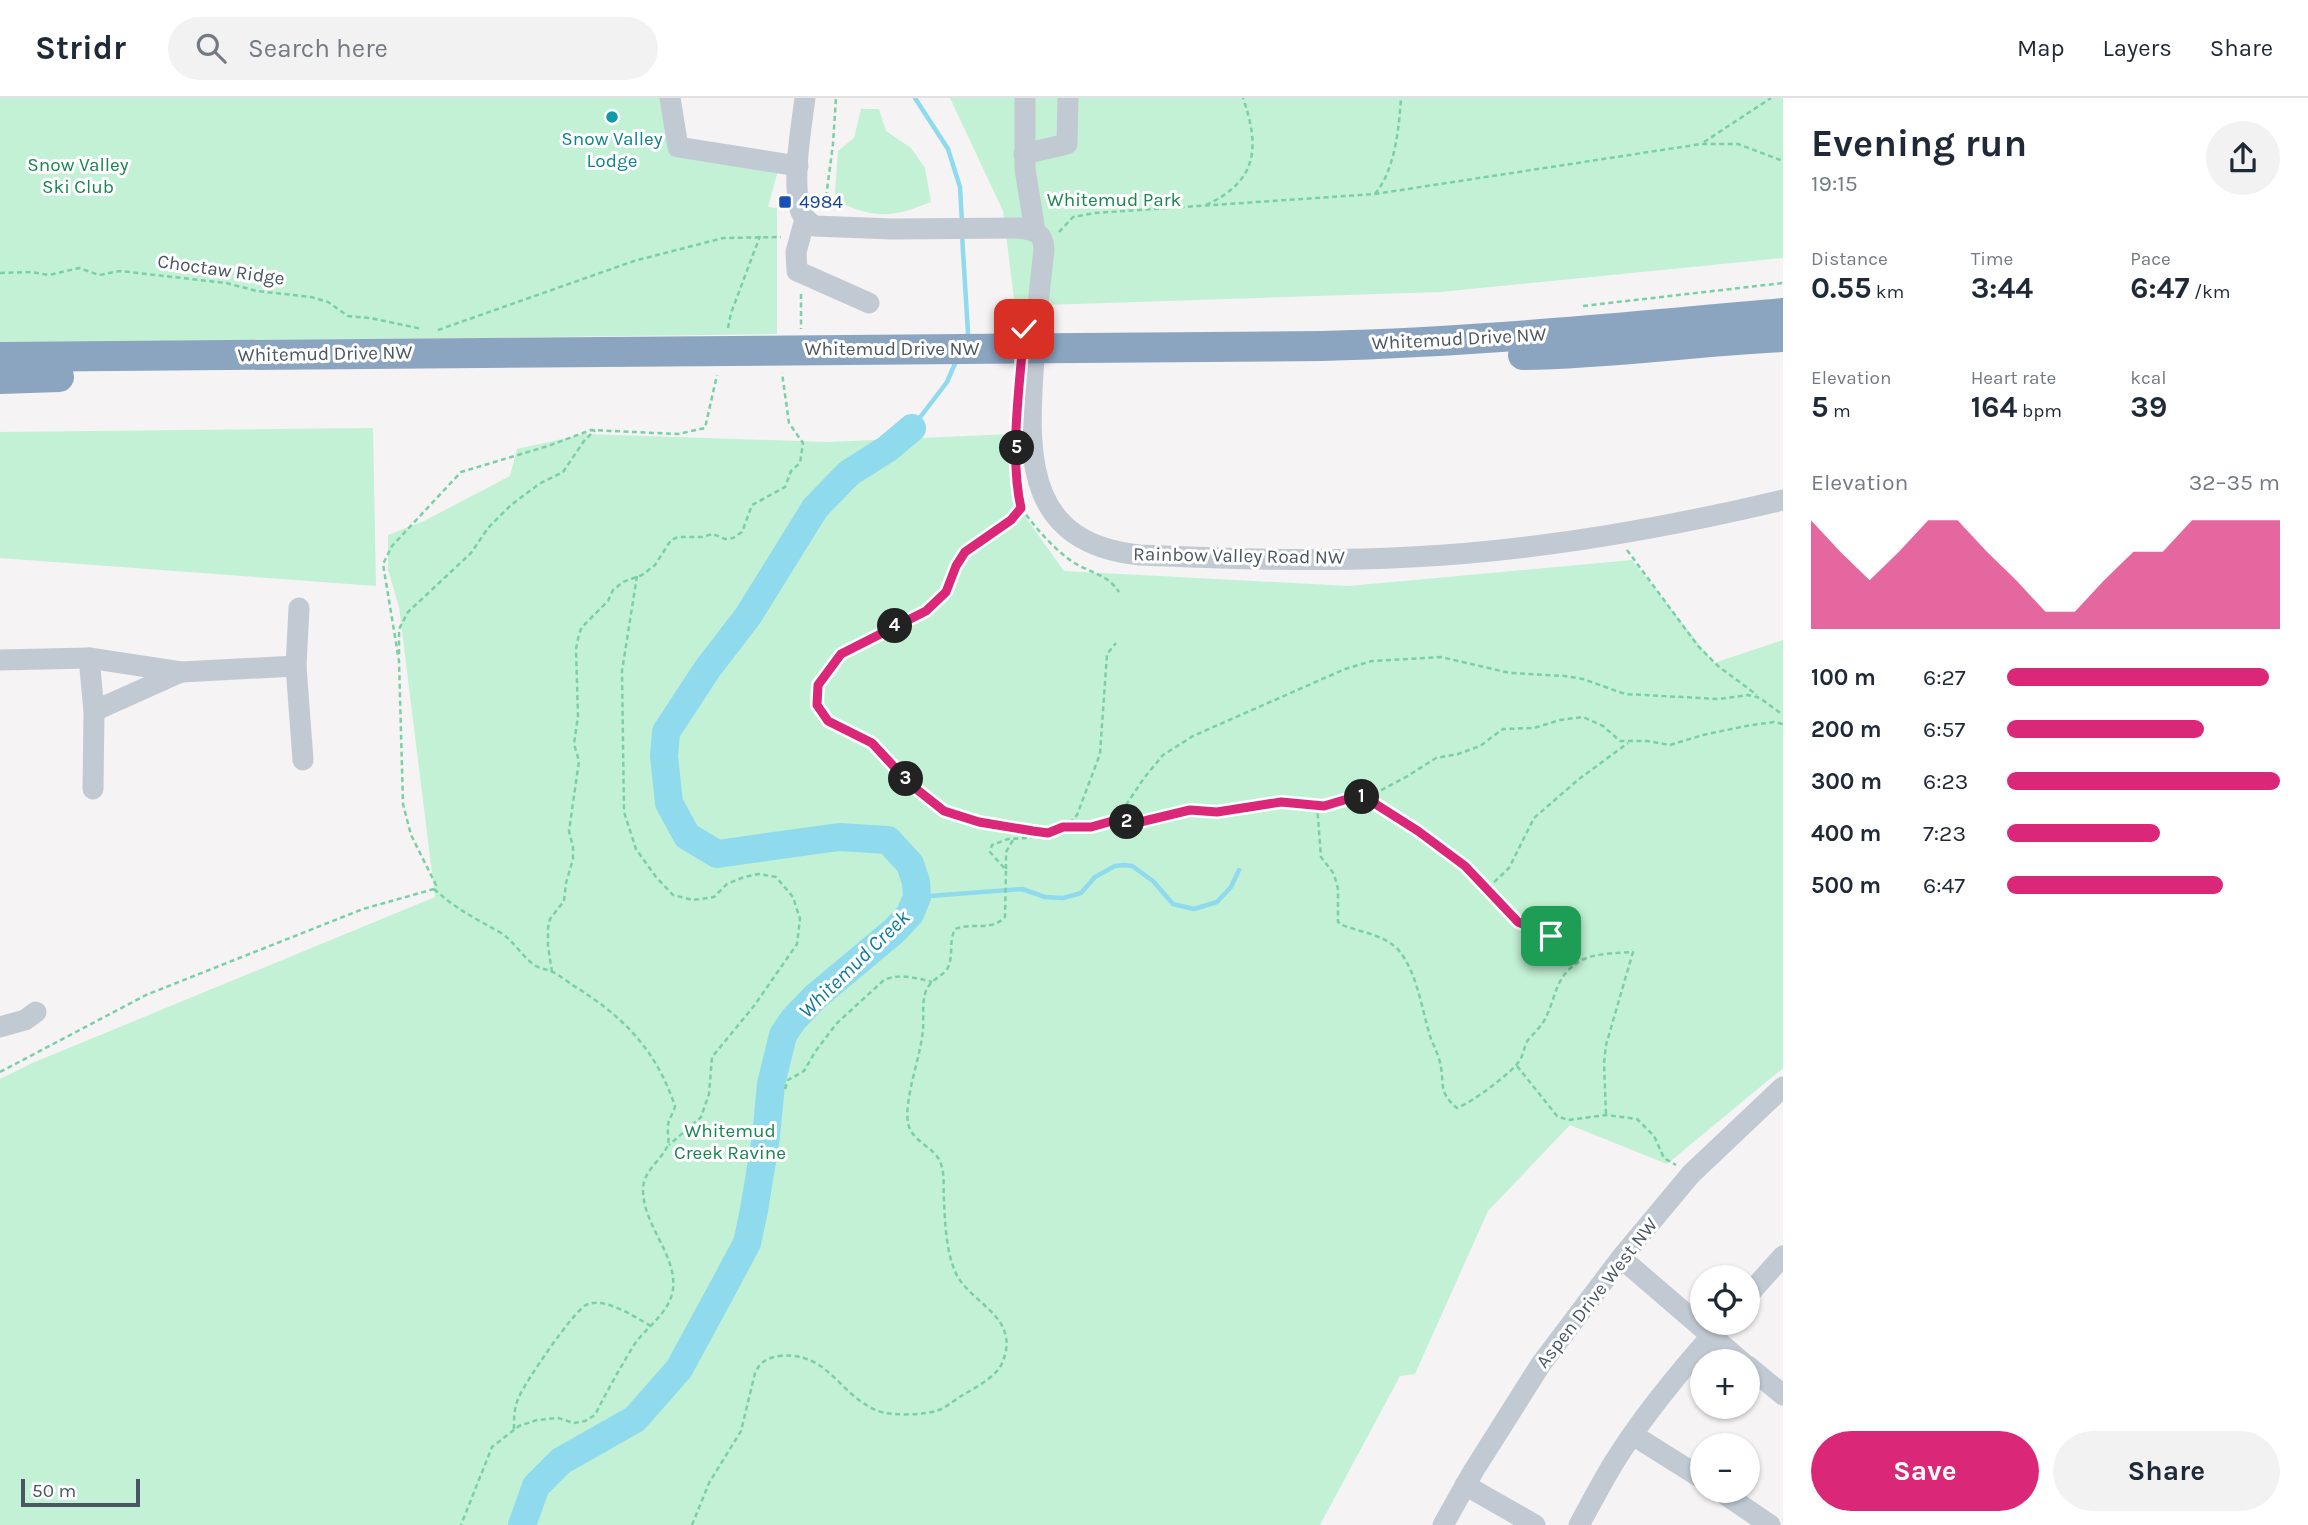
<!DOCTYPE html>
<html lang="en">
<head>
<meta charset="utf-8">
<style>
  :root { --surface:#fff; --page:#f2f2f3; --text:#1f2937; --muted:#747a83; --line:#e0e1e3; --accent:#db2777 }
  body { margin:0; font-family:Karla,sans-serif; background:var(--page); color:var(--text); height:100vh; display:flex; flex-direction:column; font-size:26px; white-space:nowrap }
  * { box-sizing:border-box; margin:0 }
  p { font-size:23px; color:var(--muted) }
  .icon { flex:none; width:38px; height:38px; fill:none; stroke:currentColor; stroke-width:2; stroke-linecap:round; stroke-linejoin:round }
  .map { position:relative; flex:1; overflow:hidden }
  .details { display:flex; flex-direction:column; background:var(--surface); width:525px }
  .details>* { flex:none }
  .fabs { position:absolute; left:1690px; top:1167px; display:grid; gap:14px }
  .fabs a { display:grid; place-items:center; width:70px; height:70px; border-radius:50%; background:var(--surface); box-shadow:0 2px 5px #0004; font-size:35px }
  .scale { position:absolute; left:21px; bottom:18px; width:119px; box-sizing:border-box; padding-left:7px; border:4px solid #4a5661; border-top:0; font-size:19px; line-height:24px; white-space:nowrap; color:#4a5661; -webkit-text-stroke:5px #fff; paint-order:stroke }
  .pin { position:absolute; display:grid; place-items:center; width:60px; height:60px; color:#fff; margin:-30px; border-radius:14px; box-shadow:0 4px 10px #0006 }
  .km { position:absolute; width:35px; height:35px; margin:-18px; border-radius:50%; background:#222; color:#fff; font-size:19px; line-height:35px; text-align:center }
  .round { display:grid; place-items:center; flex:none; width:74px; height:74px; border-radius:37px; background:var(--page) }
  .overview { display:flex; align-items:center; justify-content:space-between; height:119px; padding:0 28px }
  h1 { font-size:38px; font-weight:700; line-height:52px }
  .metrics { display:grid; grid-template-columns:repeat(3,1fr); gap:10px; height:119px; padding:7px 28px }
  .metrics div { display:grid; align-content:center }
  .metrics b { font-size:30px; font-weight:700 }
  .metrics small { font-size:19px; font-weight:400 }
  .metrics p { font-size:19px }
  .chart { height:196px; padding:14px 28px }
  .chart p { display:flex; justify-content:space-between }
  .chart svg { width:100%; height:126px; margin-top:7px; fill:var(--accent); opacity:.7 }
  .primary-button { display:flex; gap:14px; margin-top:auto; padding:14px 28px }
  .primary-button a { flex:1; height:80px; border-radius:42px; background:var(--accent); color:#fff; font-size:28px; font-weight:700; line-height:80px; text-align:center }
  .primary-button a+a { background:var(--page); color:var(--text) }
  ul { padding:0 28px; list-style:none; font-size:23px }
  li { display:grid; grid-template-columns:112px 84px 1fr; align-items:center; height:52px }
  li i { height:18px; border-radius:9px; background:var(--accent) }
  header { display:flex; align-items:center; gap:42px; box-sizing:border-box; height:98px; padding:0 35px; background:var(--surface); border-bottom:2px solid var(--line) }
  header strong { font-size:33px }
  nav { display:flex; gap:38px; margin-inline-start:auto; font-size:24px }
  .search { width:490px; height:63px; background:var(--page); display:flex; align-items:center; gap:18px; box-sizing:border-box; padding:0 24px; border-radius:38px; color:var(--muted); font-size:26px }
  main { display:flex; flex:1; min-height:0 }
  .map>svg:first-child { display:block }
  .green { fill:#c3f1d5 }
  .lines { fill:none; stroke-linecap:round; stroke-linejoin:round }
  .stream { stroke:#90daee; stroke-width:4.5 }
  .river { stroke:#90daee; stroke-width:28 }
  .path { stroke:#7ad0a6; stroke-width:2.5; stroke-dasharray:5 3.5; stroke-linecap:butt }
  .minor { stroke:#c1cad2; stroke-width:21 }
  .highway { stroke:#8ba5c1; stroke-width:30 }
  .route-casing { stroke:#fff; stroke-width:14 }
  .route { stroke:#db2777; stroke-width:9 }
  .culture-dot { fill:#0f9aa8; stroke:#fff; stroke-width:2.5 }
  .transit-dot { fill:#1a4fb4; stroke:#fff; stroke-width:2.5 }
  .labels { text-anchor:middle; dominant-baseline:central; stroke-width:6; stroke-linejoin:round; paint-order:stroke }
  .culture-label { font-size:19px; fill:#0d838f; stroke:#fff }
  .park-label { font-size:19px; fill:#17864f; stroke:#fff }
  .transit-label { font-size:19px; fill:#164399; stroke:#fff; text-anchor:start }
  .street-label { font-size:19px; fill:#4a5661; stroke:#fff }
  .water-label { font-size:21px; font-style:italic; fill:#0c7c9b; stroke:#fff }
</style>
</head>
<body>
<header>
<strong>Stridr</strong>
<div class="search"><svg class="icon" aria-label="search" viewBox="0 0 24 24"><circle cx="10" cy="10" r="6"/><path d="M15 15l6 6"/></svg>Search here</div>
<nav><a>Map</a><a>Layers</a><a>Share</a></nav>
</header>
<main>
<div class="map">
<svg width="1783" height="1427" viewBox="0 0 1783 1427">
  <rect width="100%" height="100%" fill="#f5f3f3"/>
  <g class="green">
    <polygon points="0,0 666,0 676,51 779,69 768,109 777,110 777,236 0,246"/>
    <polygon points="950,0 1783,0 1783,160 1440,194 1015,208 1003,113"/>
    <path d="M861,11H879L886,33L911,50L925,70L931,104C891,120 876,121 836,103L835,94L838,53L854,40Z"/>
    <polygon points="373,330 376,488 0,460 0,334"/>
    <polygon points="585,336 828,344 1013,336 1014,403 1064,473 1349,488 1632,462 1714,565 1783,542 1783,970 1667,1066 1570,1027 1488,1113 1415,1276 1400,1278 1320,1427 0,1427 0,981 30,966 435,799 399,509 388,472 388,437 424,423 510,378 517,351"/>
  </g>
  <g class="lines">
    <g class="stream">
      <polyline points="915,0 948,51 960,89 962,125"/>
      <polyline points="962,137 968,235 966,240"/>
      <polyline points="912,330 947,284 957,261"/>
      <polyline points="917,799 1022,791 1045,799 1063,800 1081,795 1095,779 1115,768 1124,767 1132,768 1153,783 1173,806 1194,811 1217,804 1231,789 1239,772"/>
    </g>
    <polyline class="river" points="522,1427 536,1388 561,1363 635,1321 679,1271 723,1190 747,1145 754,1112 766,1039 771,986 783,937 793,922 815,899 894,833 910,816 917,799 916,784 910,766 888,742 839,739 717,756 687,738 669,705 664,658 666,634 708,570 748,518 815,410 849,375 887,351 912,330"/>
    <g class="path">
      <polyline points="1704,44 1771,0"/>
      <path d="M1375,96C1395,72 1399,30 1401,0"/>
      <polyline points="826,99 833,46 836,0"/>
      <path d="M1206,107C1258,83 1260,49 1243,0"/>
      <polyline points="1059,134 1073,119 1095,115 1375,96 1701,46 1738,46 1783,63"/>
      <polyline points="0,175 31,174 49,177 79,170 99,177 120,173 226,185 257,193 311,199 328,204 348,218 370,220 422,231"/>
      <polyline points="801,196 801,231"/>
      <polyline points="1583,208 1783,185"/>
      <polyline points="728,230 731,215 760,138"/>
      <polyline points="438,232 634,163 723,140 781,139"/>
      <polyline points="1017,377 1017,389 1021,410 1017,417 965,454 956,468 946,494 926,513 840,556 822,580 816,600 817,607 828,623 872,645 910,686 944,713 979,724 1048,735"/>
      <path d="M1021,410C1035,429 1051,448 1070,462C1088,475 1107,475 1119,494"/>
      <polyline points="1627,452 1698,548 1718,568 1757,597"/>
      <polyline points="637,478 622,573 624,714 636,751 656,779 673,797 693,802 714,799 727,786 744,779 759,776 776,779 793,799 800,821 797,846 754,908 712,959 709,996 701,1019 669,1047"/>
      <polyline points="399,556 399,531 408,514 471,455 488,430 511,407 539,386 563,374 584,343 595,332"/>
      <polyline points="1366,700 1406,679 1436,660 1458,656 1480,648 1503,631 1534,630 1560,622 1583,619 1603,628 1620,643 1647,643 1670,647 1703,637 1746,628 1774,624 1783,626"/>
      <path d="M1317,707L1321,759L1334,776L1338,791V824C1344,829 1349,829 1357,832C1375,837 1393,842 1403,858C1419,883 1422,913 1431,941C1434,948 1437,954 1439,961C1446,983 1436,993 1457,1010C1471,1005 1512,975 1520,962C1524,955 1524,948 1528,942C1534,935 1541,929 1545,921C1557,898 1554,879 1580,863C1594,855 1617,855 1633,854L1606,947L1604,965L1606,1017"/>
      <polyline points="1116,722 1140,724 1182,713 1217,714 1281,704 1324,708 1351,700 1366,700 1386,714 1418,733 1465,768 1496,799 1518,824 1540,835 1558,841 1582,862"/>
      <polyline points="1067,728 1091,729 1116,722 1144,680 1163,657 1171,652 1193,638 1345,571 1372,563 1441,559 1510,575 1565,578 1583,581 1625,596 1719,601 1748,597 1760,600 1783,617"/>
      <polyline points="1006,771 1006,754 1013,742"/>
      <polyline points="1488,790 1509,770 1534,720 1579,681 1628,645"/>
      <path d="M434,791C457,812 475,820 501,835C515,844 522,859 536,868C541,871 546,871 551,873C559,877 567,883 574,888C624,919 656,952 675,1008C674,1015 668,1021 668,1028C667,1036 670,1042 667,1049C660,1063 644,1073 643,1090C642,1127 677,1156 673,1191C670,1215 646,1229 634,1247C620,1270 607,1293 595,1317L585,1323L574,1325L558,1320L537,1322L519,1328L492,1349L461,1427"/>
      <polyline points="552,874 548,848 548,830 550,821 564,803 566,785 573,761 573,749 569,733 579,663 574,646 578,618 576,551 579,536 582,529 608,503 613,492 623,484 642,477 655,467 671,442 678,439 702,439 713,436 725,441 733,440 742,434 752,407 785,389 791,373 800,365 803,345 789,325 782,275"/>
      <polyline points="1517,968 1557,1018 1568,1022 1606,1017 1637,1021 1654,1038 1664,1060 1676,1067"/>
      <polyline points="0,974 146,897 363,811 434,791 436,787 411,737 403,706 399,563 383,466 392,448 461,374 548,348 591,332 678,336 705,330 717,277"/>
      <path d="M785,991L788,982L804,973L815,954L836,926L884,882C899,875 917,880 932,884"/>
      <path d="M514,1331C514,1320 514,1309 519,1299C525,1284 573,1214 586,1207C604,1198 635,1219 651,1228"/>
      <path d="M692,1427L709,1385L741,1333L755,1275C760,1264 767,1260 779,1258C829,1253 838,1297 878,1313C891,1318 923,1317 936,1313C946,1310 954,1302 963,1297C976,1289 998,1278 1003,1263C1021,1216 966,1205 954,1171C946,1150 945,1124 944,1103C943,1091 945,1077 941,1066C935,1048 912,1045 908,1025C904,999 921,959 923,931C924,919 921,900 928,889C933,880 946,877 949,867C953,855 949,843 955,831C972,824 991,834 1005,819L1006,772L990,754L992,747L1008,741L1029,740L1067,728L1077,717L1100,656L1107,556L1116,545"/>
    </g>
    <g class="minor">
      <polyline points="670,0 678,49 798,68"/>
      <path d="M805,0C801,32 792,80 800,111C802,119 808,123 814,128L892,131L1019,130C1035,132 1044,135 1044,152C1039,193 1035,235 1033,276C1027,366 1030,446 1140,457C1231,461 1320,464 1411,459C1536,453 1661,431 1783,402"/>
      <polyline points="1025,0 1025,71 1035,133"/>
      <polyline points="1024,56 1067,46 1068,0"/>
      <polyline points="805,121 796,154 797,173 869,205"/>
      <polyline points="299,510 296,568 303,662"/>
      <polyline points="89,560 94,613 93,691"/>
      <polyline points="0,562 89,560 181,574 296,568"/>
      <polyline points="94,613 181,574"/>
      <polyline points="0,929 25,922 36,914"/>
      <polyline points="1621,1160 1742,1264"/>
      <polyline points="1748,1197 1783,1158"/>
      <polyline points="1748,1268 1783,1297"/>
      <polyline points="1633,1337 1703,1381"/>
      <polyline points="1465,1387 1535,1427"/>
      <polyline points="1720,1393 1770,1427"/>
      <polyline points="1443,1427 1474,1372 1541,1266 1621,1160 1691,1076 1783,989"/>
      <path d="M1579,1427C1590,1407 1601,1386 1613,1366C1643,1317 1685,1267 1723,1225"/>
    </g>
    <g class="highway">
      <path d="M1523,257C1610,256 1696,243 1783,239"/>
      <path d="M0,259L1322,248C1476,244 1629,229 1783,215"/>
      <polyline points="0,281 59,279"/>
    </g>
  </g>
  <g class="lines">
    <defs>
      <path id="route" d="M1024,231C1020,287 1009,356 1021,410L1011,422L965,454L956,468L946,494L926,513L841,556L818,587L817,607L828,623L872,645L910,686L944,713L979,724L1033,733L1048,735L1063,729H1091L1116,722L1140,724L1190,712L1217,714L1281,704L1324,708L1351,700H1366L1418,733L1465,768L1518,824L1551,838"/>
    </defs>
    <use href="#route" class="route-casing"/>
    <use href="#route" class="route"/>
  </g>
  <circle class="culture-dot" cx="612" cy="19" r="7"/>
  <rect class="transit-dot" x="778" y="97" width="14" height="14" rx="3.5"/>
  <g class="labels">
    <g class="culture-label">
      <text x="612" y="41">Snow Valley<tspan x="612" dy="22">Lodge</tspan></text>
    </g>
    <g class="park-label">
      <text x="78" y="67">Snow Valley<tspan x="78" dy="22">Ski Club</tspan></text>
      <text x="1114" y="102">Whitemud Park</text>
      <text x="730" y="1033">Whitemud<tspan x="730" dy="22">Creek Ravine</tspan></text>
    </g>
    <g class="transit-label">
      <text x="799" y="104">4984</text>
    </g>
    <g class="street-label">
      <text transform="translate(221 172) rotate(8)">Choctaw Ridge</text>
      <text transform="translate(1459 241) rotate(-3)">Whitemud Drive NW</text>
      <text x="892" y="251">Whitemud Drive NW</text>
      <text transform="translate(325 256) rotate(-1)">Whitemud Drive NW</text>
      <text transform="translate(1239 458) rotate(1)">Rainbow Valley Road NW</text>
      <text transform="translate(1597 1195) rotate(-52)">Aspen Drive West NW</text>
    </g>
    <g class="water-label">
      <text transform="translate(854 866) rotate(-44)">Whitemud Creek</text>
    </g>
  </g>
</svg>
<div class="fabs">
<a><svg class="icon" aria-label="locate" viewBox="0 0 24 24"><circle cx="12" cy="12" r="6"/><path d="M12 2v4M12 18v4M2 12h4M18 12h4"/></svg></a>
<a>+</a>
<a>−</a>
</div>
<div class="scale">50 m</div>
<div class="pin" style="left:1551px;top:838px;background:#1e9e55"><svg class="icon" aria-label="arrive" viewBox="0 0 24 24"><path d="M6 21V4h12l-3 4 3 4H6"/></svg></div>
<div class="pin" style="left:1024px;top:231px;background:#d93025"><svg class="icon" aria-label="check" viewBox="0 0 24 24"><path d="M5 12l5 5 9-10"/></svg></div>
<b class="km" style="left:1362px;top:699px">1</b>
<b class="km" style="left:1127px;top:724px">2</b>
<b class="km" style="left:906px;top:681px">3</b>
<b class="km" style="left:895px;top:528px">4</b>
<b class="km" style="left:1017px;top:350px">5</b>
</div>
<section class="details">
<div class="overview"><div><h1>Evening run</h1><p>19:15</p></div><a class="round"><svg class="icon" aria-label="share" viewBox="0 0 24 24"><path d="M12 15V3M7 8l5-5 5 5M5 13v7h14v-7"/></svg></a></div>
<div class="metrics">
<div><p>Distance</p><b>0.55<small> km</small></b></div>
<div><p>Time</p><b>3:44</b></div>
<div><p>Pace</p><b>6:47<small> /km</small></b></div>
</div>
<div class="metrics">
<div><p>Elevation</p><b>5<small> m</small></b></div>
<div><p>Heart rate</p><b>164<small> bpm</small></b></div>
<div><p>kcal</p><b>39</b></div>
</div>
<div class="chart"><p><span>Elevation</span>32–35 m</p>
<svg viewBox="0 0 160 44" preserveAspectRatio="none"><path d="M0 44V6L10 17L20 27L30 17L40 6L50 6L60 17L70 27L80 38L90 38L100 27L110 17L120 17L130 6L140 6L150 6L160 6V44z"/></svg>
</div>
<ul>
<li><b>100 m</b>6:27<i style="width:96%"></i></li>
<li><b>200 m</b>6:57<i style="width:72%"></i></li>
<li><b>300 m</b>6:23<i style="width:100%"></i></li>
<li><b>400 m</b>7:23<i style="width:56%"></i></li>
<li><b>500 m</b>6:47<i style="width:79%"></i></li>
</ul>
<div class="primary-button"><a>Save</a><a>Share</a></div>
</section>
</main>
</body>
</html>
